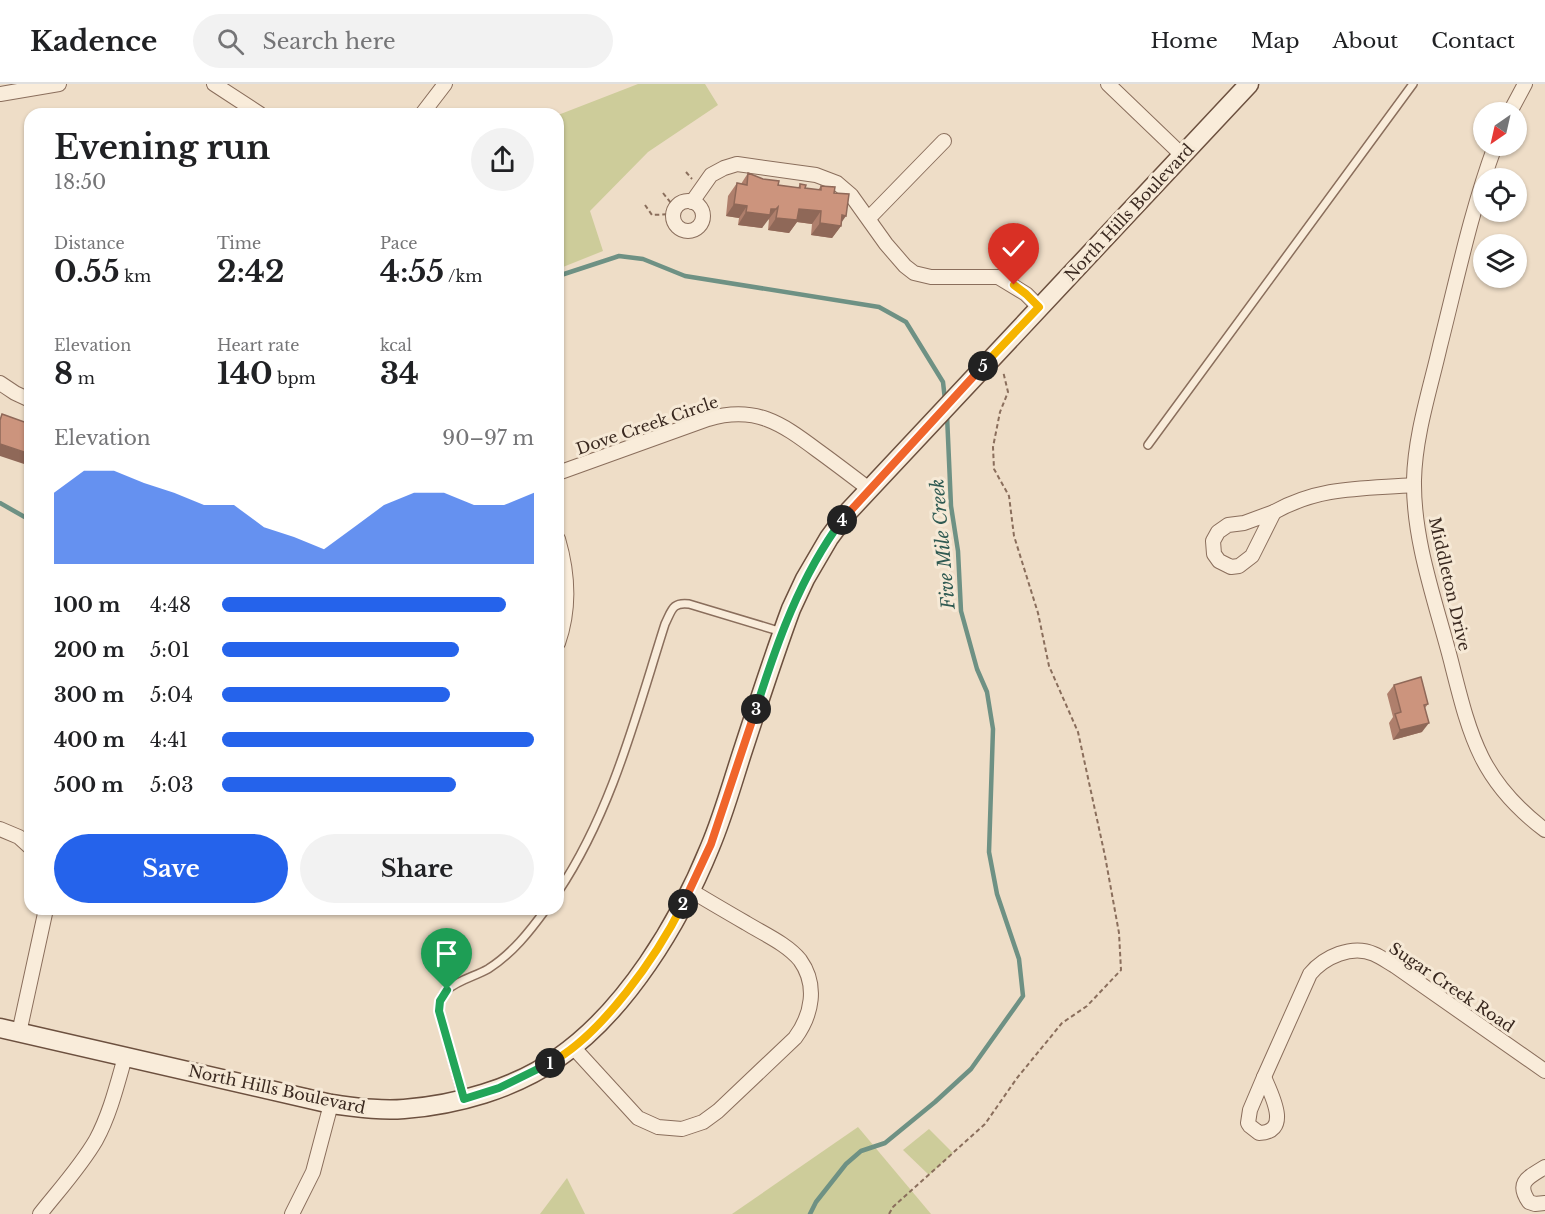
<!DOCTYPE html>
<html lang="en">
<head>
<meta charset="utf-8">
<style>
  :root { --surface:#fff; --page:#f2f2f2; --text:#202124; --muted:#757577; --line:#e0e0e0; --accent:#2563eb }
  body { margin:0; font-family:"Libre Baskerville",serif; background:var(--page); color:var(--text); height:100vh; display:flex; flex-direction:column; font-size:22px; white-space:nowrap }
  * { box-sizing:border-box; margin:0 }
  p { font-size:20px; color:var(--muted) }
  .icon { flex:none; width:33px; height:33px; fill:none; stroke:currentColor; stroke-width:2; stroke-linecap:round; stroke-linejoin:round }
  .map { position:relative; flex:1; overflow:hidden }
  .panel { position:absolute; left:24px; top:24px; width:540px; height:807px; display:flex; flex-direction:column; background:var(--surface); border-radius:18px; box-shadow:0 2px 4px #0004 }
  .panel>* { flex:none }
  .needle { width:39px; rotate:214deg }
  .fabs { position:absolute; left:1473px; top:18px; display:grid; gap:12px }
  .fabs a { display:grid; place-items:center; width:54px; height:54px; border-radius:50%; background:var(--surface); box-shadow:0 2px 4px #0004; font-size:30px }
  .pin { position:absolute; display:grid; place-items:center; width:51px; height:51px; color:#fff; margin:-62px -26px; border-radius:50% 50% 50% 0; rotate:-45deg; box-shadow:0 0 6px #0007 }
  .pin .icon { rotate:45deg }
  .km { position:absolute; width:30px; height:30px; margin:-15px; border-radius:50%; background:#222; color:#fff; font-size:16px; line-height:30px; text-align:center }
  .round { display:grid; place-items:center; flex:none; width:63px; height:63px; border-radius:32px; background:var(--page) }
  .headline { display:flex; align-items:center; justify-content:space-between; height:102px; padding:0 30px }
  h1 { font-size:33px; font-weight:700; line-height:45px }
  .metrics { display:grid; grid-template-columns:repeat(3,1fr); gap:9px; height:102px; padding:6px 30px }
  .metrics div { display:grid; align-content:center }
  .metrics b { font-size:30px; font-weight:700 }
  .metrics small { font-size:16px; font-weight:400 }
  .metrics p { font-size:16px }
  .chart { height:168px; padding:12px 30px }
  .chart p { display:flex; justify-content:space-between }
  .chart svg { width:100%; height:108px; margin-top:6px; fill:var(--accent); opacity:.7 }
  .cta { display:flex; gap:12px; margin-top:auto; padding:12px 30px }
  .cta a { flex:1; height:69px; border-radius:36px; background:var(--accent); color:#fff; font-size:24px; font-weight:700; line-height:69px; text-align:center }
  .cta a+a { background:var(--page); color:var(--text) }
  ul { padding:0 30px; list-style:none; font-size:20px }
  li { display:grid; grid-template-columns:96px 72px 1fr; align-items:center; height:45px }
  li i { height:15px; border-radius:8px; background:var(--accent) }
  header { display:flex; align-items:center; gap:36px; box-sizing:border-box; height:84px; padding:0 30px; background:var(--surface); border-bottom:2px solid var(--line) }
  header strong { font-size:28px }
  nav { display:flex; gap:33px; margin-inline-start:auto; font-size:21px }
  .search { width:420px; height:54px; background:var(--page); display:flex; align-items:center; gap:15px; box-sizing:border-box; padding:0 21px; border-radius:33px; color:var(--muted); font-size:22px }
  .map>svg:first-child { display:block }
  .green { fill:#cdcc9a }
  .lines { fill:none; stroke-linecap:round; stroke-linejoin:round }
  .stream { stroke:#6e9184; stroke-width:4.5 }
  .lane-casing { stroke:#8a6e5c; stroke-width:10 }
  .street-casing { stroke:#8a6e5c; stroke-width:16 }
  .secondary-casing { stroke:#6c503f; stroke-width:21 }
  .path { stroke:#8a6e5c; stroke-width:2; stroke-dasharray:4.5 3; stroke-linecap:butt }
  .lane { stroke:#f9ecda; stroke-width:7 }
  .street { stroke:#f9ecda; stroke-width:14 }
  .secondary { stroke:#f9ecda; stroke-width:18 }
  .wall { fill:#af7f6c }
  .shaded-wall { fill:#8f6858 }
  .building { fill:#cc947d; stroke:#8f6858; stroke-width:1.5 }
  .split-1-casing { stroke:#fff; stroke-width:12 }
  .split-2-casing { stroke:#fff; stroke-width:12 }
  .split-3-casing { stroke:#fff; stroke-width:12 }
  .split-4-casing { stroke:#fff; stroke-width:12 }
  .split-5-casing { stroke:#fff; stroke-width:12 }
  .split-6-casing { stroke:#fff; stroke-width:12 }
  .split-1 { stroke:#22a559; stroke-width:8 }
  .split-2 { stroke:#f5b400; stroke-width:8 }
  .split-3 { stroke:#f0652b; stroke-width:8 }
  .split-4 { stroke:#22a559; stroke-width:8 }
  .split-5 { stroke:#f0652b; stroke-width:8 }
  .split-6 { stroke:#f5b400; stroke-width:8 }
  .labels { text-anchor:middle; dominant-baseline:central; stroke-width:6; stroke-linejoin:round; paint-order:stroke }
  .street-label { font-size:16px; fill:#3a2920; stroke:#f6e9d6 }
  .water-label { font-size:18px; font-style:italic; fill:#2f5a52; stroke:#f6e9d6 }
</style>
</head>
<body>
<header>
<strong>Kadence</strong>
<div class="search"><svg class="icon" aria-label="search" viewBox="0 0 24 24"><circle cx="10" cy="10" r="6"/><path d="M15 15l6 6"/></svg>Search here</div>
<nav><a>Home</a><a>Map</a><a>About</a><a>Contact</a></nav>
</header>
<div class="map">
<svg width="1545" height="1130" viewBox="0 0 1545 1130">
  <rect width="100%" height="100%" fill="#eeddc7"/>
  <g class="green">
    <polygon points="638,0 705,0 718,21 648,68 590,127 603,167 558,185 558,31"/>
    <polygon points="858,1043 931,1130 732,1130"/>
    <polygon points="929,1045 953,1069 929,1091 903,1066"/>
    <polygon points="567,1094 585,1130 540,1130"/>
  </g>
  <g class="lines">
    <g class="stream">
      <polyline points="558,192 619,172 643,175 685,192 879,223 906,238 943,298 945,316"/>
      <polyline points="0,419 30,436"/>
      <polyline points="810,1130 816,1118 846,1080 861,1067 885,1059 935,1018 971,985 1023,912 1019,875 997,810 989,768 993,645 987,608 977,585 961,527 958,467 951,422 947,331"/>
    </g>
    <defs>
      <g id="lane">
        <polyline points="1148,361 1413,0"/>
        <path d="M558,808C612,727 636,631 665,540C672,526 672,518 689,520L782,548"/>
        <path d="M463,1015L439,927C440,918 440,913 447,906C458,896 476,892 488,885C512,870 530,847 546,825"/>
      </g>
      <g id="street">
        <polyline points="214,0 260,30"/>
        <polyline points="1108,0 1182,71"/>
        <polyline points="0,10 59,0"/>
        <polyline points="1510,28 1525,0"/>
        <polyline points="422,30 445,0"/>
        <path d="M1495,62C1471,127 1457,195 1440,262C1430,306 1415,351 1414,396C1413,457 1436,519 1451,577C1470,652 1480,697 1545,746"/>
        <circle cx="688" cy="132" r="15"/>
        <polyline points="692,118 711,91 724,84 737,80 816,91 837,99 851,111 886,160 905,182 914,189 931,193 998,193 1026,210 1039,223"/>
        <polyline points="869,134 944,57"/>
        <polyline points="0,299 15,309 30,316"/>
        <path d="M558,389L708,335C755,321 781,339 817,366C835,379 852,392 869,405"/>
        <polygon points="1274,428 1252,472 1239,482 1231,483 1219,477 1214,470 1213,457 1218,448 1228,441 1244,439"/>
        <path d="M1274,428C1321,402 1363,405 1414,401"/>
        <path d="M558,455C568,489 570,525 558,559"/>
        <polyline points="0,745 19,753 30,763"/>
        <polyline points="19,949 46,825"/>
        <path d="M573,963L638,1034L658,1043L682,1045L703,1038L718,1027L795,954C812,931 818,901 800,876C787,860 764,850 746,839C727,828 708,817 690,806"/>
        <path d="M1264,993L1310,890C1324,873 1352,860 1374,870C1381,873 1388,878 1395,882L1545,987"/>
        <path d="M1264,993C1271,1010 1292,1048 1259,1049L1250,1042L1248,1039L1250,1026Z"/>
        <path d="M1545,1083C1529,1093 1515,1098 1529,1118L1535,1120L1545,1119"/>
        <path d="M40,1130C59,1106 81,1082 96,1056C110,1030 117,1001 125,973"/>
        <polyline points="292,1130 313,1088 331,1020"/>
      </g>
      <path id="secondary" d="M0,944L331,1020C355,1023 379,1027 404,1025C456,1021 514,1005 558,974C626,927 679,839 710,763C724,730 733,696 744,663C759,617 774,571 791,525L805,495L829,454L849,427L1249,0"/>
    </defs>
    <use href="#lane" class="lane-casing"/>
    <use href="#street" class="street-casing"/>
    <use href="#secondary" class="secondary-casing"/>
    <g class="path">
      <polyline points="686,88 692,95"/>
      <polyline points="663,109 675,124"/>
      <polyline points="645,121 652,131 673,130"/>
      <polyline points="889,1130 893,1123 985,1040 1017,994 1062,939 1087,922 1121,886 1119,849 1105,772 1078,648 1049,582 1038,529 1014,452 1009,412 994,385 993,363 1000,328 1008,308 1003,287"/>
    </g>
    <use href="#lane" class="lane"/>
    <use href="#street" class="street"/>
    <use href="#secondary" class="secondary"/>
  </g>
  <g class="wall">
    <polygon points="748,89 778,101 798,104 800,100 805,104 818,106 821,102 834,109 842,138 841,142 832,154 811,151 812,140 797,138 789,149 768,146 769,135 766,137 762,144 738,141 739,134 726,132 728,112 737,99 741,100"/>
    <polygon points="1394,601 1428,620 1425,624 1422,648 1393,656 1389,639 1393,633 1387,610"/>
  </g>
  <g class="shaded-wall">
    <polygon points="734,120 747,122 739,134 726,132"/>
    <polygon points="778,123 762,144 738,141 746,128"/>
    <polygon points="799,125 821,127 812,140 797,138 789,149 768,146 776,134"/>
    <polygon points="842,131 846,132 839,142 841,142 832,154 811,151 820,139"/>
    <polygon points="0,360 30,370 30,382 0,372"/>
    <polygon points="1429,639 1422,648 1393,656 1400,646"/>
  </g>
  <g class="building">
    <polygon points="748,89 763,95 779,97 778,101 800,104 800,100 806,101 805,104 821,106 821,102 835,103 834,109 849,110 846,132 842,131 841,142 820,139 821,127 799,125 797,136 776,134 778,123 776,125 771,125 770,131 746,128 747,122 734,120 737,99 747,101"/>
    <polygon points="2,330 30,340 30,370 0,360 0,336"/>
    <polygon points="1421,593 1428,620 1424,621 1429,639 1400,646 1395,630 1401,628 1394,601"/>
  </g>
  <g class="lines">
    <defs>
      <polyline id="split-1" points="447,906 440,917 439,927 464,1015 499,1004 550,979"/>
      <path id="split-2" d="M550,979C602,951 657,872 683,820"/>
      <polyline id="split-3" points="683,820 711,760 756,625"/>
      <path id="split-4" d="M756,625C777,558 800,493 842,436"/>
      <polyline id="split-5" points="842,436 983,282"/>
      <polyline id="split-6" points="983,282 1039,223 1026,210 1014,201"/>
    </defs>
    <use href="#split-1" class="split-1-casing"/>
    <use href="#split-2" class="split-2-casing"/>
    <use href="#split-3" class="split-3-casing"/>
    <use href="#split-4" class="split-4-casing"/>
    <use href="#split-5" class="split-5-casing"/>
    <use href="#split-6" class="split-6-casing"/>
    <use href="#split-1" class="split-1"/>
    <use href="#split-2" class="split-2"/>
    <use href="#split-3" class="split-3"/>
    <use href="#split-4" class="split-4"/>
    <use href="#split-5" class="split-5"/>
    <use href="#split-6" class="split-6"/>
  </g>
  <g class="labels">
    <g class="street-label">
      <text transform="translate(1129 128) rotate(-47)">North Hills Boulevard</text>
      <text transform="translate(647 341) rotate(-19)">Dove Creek Circle</text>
      <text transform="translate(1450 500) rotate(77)">Middleton Drive</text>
      <text transform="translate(1452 903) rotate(34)">Sugar Creek Road</text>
      <text transform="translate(277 1005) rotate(12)">North Hills Boulevard</text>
    </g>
    <g class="water-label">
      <text transform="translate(943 460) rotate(-95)">Five Mile Creek</text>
    </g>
  </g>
</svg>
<div class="fabs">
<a><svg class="needle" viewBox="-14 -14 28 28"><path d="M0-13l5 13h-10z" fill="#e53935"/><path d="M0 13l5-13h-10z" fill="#757577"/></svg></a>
<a><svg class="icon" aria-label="locate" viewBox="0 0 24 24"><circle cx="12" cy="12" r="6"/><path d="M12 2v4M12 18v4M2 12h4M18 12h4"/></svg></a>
<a><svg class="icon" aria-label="layers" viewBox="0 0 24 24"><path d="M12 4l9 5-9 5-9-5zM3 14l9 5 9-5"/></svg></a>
</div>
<div class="pin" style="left:447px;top:906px;background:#1e9e55"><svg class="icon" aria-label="arrive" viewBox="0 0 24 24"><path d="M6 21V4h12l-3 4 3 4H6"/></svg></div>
<div class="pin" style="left:1014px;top:201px;background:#d93025"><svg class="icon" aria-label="check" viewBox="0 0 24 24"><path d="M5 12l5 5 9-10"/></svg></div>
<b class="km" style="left:550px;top:979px">1</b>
<b class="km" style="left:683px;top:820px">2</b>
<b class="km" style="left:756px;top:625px">3</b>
<b class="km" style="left:842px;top:436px">4</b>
<b class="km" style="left:983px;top:282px">5</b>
<section class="panel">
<div class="headline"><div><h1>Evening run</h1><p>18:50</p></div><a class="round"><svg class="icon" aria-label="share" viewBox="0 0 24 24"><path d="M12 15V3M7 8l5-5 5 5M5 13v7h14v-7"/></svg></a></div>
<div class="metrics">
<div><p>Distance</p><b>0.55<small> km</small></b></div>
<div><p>Time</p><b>2:42</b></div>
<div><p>Pace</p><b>4:55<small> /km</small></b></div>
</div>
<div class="metrics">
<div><p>Elevation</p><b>8<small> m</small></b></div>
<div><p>Heart rate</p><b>140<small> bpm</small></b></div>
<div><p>kcal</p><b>34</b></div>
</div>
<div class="chart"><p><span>Elevation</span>90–97 m</p>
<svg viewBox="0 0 160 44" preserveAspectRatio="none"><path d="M0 44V15L10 6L20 6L30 11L40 15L50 20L60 20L70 29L80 33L90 38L100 29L110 20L120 15L130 15L140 20L150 20L160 15V44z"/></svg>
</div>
<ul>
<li><b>100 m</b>4:48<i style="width:91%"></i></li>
<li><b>200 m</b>5:01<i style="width:76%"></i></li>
<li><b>300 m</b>5:04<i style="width:73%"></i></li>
<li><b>400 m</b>4:41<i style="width:100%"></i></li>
<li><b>500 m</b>5:03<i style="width:75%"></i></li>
</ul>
<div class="cta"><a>Save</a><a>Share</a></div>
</section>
</div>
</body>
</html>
